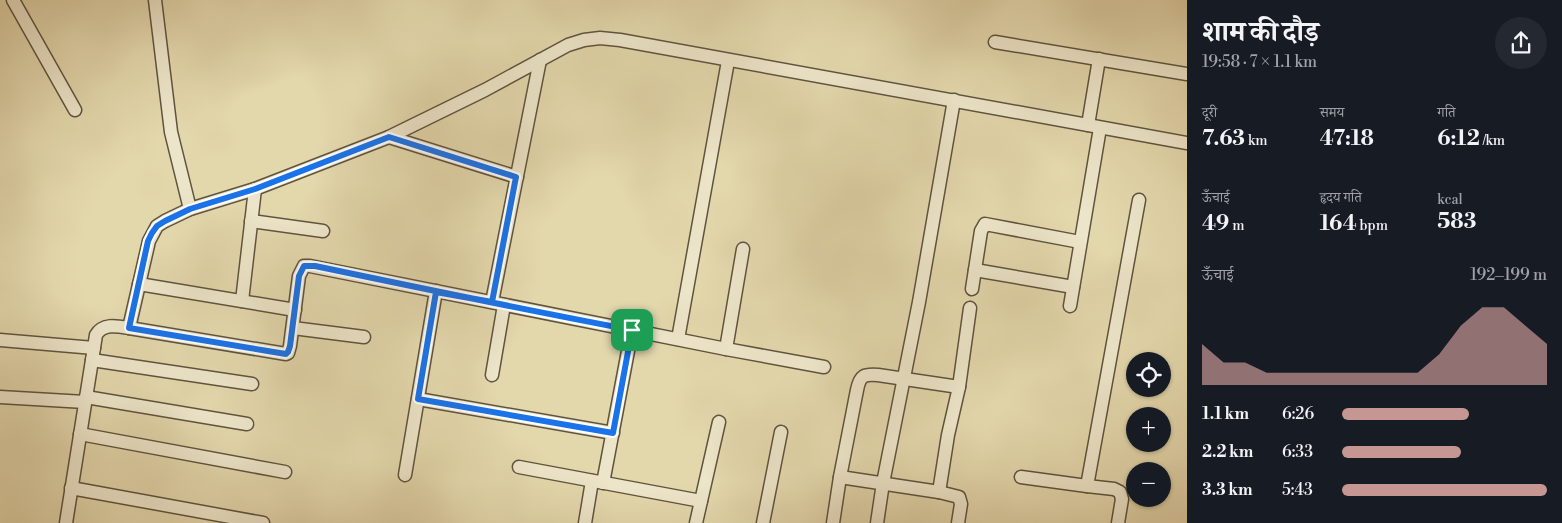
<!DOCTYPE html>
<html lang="hi">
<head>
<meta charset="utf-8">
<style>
  :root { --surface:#171b24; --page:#242831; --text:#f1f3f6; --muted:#9ea1a6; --accent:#c59692 }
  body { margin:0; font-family:"Libre Bodoni","Noto Serif Devanagari",serif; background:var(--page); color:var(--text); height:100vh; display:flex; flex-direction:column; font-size:19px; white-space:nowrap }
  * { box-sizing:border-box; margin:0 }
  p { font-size:16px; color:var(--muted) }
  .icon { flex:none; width:28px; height:28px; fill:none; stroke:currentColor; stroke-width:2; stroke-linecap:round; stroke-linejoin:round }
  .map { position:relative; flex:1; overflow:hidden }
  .details { display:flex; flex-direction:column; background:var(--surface); width:375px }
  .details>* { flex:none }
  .tools { position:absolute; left:1126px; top:352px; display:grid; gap:10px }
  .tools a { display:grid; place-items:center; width:45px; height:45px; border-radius:50%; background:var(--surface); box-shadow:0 1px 4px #0004; font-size:25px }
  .pin { position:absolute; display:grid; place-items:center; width:42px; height:42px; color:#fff; margin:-21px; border-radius:10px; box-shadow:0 2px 8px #0006 }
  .round { display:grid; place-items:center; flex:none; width:52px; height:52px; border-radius:26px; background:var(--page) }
  .overview { display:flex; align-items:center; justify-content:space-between; height:85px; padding:0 15px }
  h1 { font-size:28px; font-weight:700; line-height:38px }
  .figures { display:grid; grid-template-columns:repeat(3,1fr); gap:8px; height:85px; padding:5px 15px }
  .figures div { display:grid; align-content:center }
  .figures b { font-size:21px; font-weight:700 }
  .figures small { font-size:14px; font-weight:400 }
  .figures p { font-size:14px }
  .chart { height:140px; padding:10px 15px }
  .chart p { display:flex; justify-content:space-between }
  .chart svg { width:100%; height:90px; margin-top:5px; fill:var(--accent); opacity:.7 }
  ul { padding:0 15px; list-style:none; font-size:16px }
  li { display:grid; grid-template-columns:80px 60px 1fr; align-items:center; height:38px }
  li i { height:12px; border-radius:6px; background:var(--accent) }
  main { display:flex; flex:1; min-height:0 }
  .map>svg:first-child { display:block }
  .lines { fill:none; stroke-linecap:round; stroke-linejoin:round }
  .minor-casing { stroke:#5f543f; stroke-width:15 }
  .minor { stroke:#ede5c9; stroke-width:12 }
  .route-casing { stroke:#fff; stroke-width:10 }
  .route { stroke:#1a73e8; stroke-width:6 }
</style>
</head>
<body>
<main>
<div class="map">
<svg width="1187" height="523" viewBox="0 0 1187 523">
  <rect width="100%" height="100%" fill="#e3d7ac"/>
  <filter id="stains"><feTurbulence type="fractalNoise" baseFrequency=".004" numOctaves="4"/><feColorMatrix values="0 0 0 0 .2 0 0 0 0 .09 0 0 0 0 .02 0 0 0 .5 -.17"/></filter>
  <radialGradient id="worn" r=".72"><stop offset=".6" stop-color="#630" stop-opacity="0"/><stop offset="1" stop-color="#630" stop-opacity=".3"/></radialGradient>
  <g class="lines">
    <defs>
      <g id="minor">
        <polyline points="13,0 75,110"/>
        <polyline points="155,0 171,132 190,209"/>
        <polyline points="995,42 1187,74"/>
        <polyline points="1088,125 1099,59"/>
        <polyline points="389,137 517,177"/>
        <polyline points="251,221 323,231"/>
        <polyline points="975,270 1073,287"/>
        <polyline points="139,284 295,310"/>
        <polyline points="972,289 981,231 985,224 1080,242"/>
        <polyline points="242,301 255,189"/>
        <polyline points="492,302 540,60"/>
        <polyline points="1070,306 1100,128"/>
        <polyline points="129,328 286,354 288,353 290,346 299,276 304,266 310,266 726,349 824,367"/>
        <polyline points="293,328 364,337"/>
        <polyline points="678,339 728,61"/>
        <polyline points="0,340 94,348"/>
        <polyline points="726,349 743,249"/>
        <polyline points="92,360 252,384"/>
        <polyline points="492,375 504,305"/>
        <polyline points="0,397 85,402"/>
        <polyline points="86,397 247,424"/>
        <polyline points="418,399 613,433"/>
        <polyline points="80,434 285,472"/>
        <polyline points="519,467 701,501"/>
        <polyline points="405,475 436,291"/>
        <polyline points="840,477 939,492 959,497 961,504 958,523"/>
        <polyline points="1021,477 1087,486"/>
        <polyline points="603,483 632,330"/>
        <polyline points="71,488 263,523"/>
        <polyline points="939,492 948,435 959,387 970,308"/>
        <path d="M66,523L96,335C103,323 117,326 129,328L149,241L157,226L165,221L190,209L255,189L389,137L485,90L568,45L584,40L600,38L620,40L1187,143"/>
        <polyline points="585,523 592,481"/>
        <polyline points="696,523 719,422"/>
        <polyline points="763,523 781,432"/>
        <path d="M833,523L840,477L857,390C860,375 864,374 878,375L959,387"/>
        <polyline points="877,523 883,483 919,302 954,100"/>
        <polyline points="1118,523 1122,499 1120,492 1114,489 1087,486 1139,200"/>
      </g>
    </defs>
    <use href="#minor" class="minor-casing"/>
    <use href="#minor" class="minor"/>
  </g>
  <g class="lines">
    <defs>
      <path id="route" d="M632,330C526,310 420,288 315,266H304L299,276L290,346L288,352L286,354L129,328L148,241L152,233L157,226L165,221L190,209L255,189L389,137L516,177L492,302L436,292L418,399L613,433L632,330"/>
    </defs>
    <use href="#route" class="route-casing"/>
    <use href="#route" class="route"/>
  </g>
  <rect width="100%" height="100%" filter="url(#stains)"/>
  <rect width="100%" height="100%" fill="url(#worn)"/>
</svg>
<div class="tools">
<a><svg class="icon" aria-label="locate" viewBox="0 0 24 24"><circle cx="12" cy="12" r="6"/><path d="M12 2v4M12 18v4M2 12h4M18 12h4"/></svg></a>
<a>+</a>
<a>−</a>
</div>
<div class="pin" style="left:632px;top:330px;background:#1e9e55"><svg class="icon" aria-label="arrive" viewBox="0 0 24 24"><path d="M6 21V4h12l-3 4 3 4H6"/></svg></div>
</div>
<section class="details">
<div class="overview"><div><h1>शाम की दौड़</h1><p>19:58 · 7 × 1.1 km</p></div><a class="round"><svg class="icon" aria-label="share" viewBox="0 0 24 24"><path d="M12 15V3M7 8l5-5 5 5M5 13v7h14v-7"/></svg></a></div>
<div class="figures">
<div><p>दूरी</p><b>7.63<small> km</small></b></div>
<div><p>समय</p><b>47:18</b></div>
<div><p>गति</p><b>6:12<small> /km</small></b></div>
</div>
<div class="figures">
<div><p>ऊँचाई</p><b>49<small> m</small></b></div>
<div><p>हृदय गति</p><b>164<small> bpm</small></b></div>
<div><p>kcal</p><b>583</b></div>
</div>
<div class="chart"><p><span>ऊँचाई</span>192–199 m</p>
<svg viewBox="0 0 160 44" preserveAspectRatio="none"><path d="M0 44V24L10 33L20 33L30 38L40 38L50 38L60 38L70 38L80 38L90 38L100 38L110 29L120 15L130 6L140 6L150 15L160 24V44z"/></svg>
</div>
<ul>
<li><b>1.1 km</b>6:26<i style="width:62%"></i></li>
<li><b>2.2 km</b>6:33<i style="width:58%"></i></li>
<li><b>3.3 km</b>5:43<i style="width:100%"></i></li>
</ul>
</section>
</main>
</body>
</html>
